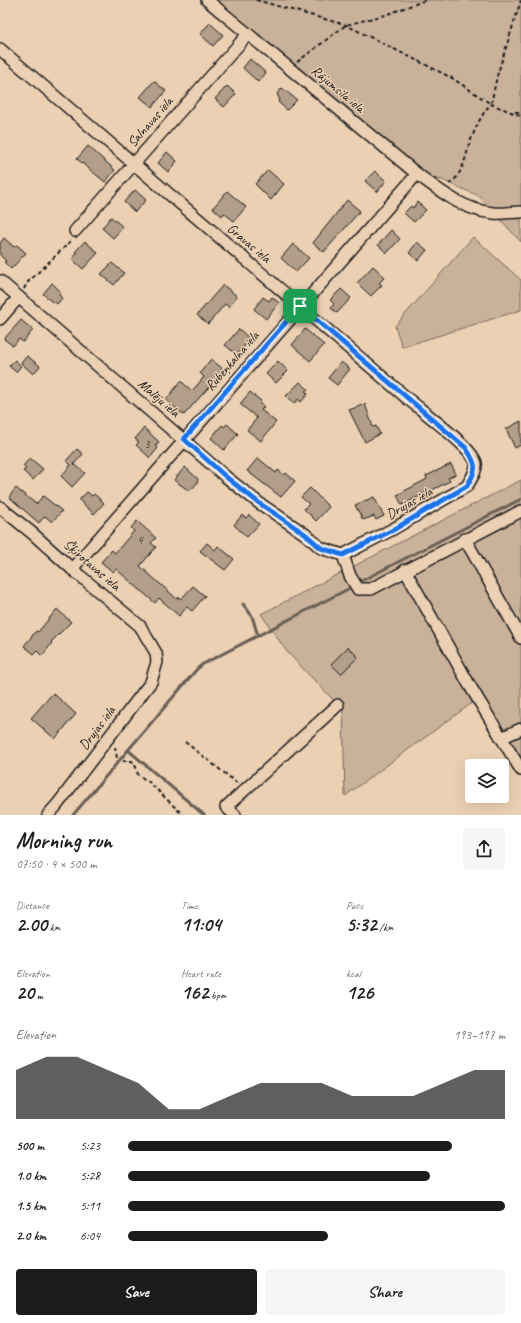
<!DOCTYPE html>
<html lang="en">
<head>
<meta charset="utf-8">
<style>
  :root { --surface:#fff; --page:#f6f6f6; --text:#202124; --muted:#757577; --accent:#1c1c1c }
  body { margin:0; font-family:Caveat,sans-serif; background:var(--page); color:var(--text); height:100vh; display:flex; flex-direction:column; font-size:15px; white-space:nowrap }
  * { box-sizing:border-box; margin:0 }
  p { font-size:13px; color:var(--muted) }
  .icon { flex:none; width:22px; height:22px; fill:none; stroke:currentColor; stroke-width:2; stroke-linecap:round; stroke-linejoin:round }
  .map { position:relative; height:815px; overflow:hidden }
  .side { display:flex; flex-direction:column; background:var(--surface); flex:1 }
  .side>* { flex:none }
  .tools { position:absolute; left:465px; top:759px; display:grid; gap:8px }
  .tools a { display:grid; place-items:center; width:44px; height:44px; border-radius:4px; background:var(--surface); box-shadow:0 4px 16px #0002; font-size:20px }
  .pin { position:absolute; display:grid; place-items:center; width:34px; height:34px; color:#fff; margin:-17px; border-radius:8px; box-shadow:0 2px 6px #0006 }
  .round { display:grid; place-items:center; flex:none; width:42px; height:42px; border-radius:4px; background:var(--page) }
  .overview { display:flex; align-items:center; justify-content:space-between; height:68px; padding:0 16px }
  h1 { font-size:22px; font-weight:700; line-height:30px }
  .metrics { display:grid; grid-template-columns:repeat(3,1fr); gap:6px; height:68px; padding:4px 16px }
  .metrics div { display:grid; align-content:center }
  .metrics b { font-size:20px; font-weight:700 }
  .metrics small { font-size:11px; font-weight:400 }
  .metrics p { font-size:11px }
  .chart { height:112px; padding:8px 16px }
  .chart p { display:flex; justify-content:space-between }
  .chart svg { width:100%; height:72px; margin-top:4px; fill:var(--accent); opacity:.7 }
  .primary-button { display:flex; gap:8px; margin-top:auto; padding:8px 16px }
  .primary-button a { flex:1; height:46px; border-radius:4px; background:var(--accent); color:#fff; font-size:16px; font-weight:700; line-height:46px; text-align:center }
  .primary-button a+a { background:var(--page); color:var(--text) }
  ul { padding:0 16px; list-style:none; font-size:13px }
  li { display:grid; grid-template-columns:64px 48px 1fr; align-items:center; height:30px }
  li i { height:10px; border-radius:5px; background:var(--accent) }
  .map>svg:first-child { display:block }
  .green { fill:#cab29a; stroke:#73675b }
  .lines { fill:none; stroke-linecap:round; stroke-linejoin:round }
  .stream { stroke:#695f54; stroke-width:3 }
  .building { fill:#b29e89; stroke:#1c1c1c }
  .minor-casing { stroke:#1c1c1c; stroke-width:14 }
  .path { stroke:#1c1c1c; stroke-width:2; stroke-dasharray:4 3; stroke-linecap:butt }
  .minor { stroke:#ecd0b3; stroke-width:11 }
  .route-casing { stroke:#fff; stroke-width:8 }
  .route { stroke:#1a73e8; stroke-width:5 }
  .labels { text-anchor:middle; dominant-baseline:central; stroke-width:3; stroke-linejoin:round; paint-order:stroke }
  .number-label { font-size:12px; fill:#423c37 }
  .street-label { font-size:14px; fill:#1c1c1c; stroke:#ecd0b3 }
</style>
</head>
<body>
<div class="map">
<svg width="521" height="815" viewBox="0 0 521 815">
  <rect width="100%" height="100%" fill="#ecd0b3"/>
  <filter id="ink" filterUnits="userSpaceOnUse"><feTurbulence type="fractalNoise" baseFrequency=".025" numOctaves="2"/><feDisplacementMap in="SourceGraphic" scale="8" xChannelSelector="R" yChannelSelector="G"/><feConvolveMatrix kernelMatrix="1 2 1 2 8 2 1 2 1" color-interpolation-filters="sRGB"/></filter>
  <g filter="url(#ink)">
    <g class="green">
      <polygon points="207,0 521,0 521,242 479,196 442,180 417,174"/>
      <polygon points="473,237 521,280 521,310 402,347 395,326"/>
      <polygon points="521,480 521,764 472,703 345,796 343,710 287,652 261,614"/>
    </g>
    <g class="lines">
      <g class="stream">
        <polyline points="363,580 521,499"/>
        <polyline points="243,604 252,616 258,636"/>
        <polyline points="128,750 204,815"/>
        <polyline points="73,815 197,669 203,664 348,589"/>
      </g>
    </g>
    <g class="building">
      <polygon points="210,23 223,35 213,46 200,34"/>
      <polygon points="250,59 266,73 258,82 243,68"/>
      <polygon points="154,81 166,91 152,107 140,97"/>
      <polygon points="227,86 236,94 224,107 215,99"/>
      <polygon points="282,88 297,100 287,110 278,102 280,100 277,94"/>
      <polygon points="88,146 115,170 105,182 77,159"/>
      <polygon points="167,152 177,161 168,172 158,163"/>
      <polygon points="268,170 284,184 271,200 255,184"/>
      <polygon points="375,171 386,181 377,192 365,181"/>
      <polygon points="135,190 146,200 135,212 124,202"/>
      <polygon points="227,191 246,207 234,221 224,213 222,216 213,208"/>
      <polygon points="347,200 360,211 324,252 313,243"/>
      <polygon points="417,202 426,210 414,222 404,213 411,206 413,208"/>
      <polygon points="111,217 123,227 113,238 102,228"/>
      <polygon points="391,230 400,239 387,253 378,245"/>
      <polygon points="4,238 14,247 17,245 26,253 11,269 4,262 6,261 0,255 0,243"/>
      <polygon points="85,241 98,253 83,269 72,259 77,253 75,252"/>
      <polygon points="417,242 427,250 418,261 409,253"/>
      <polygon points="293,244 309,258 296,272 281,258"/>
      <polygon points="112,263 124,273 114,285 101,274"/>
      <polygon points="373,266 385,277 379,283 382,285 371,296 357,283"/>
      <polygon points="52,283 61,292 59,295 62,298 57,304 54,301 52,302 43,294"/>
      <polygon points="223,285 237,296 229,307 225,304 208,324 197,315"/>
      <polygon points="341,289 351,298 337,313 331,308 334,304 330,300"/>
      <polygon points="263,297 269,301 272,297 279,303 266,319 254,309"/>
      <polygon points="21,320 33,330 23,342 19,339 13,346 4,339"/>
      <polygon points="239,329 250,339 237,355 225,345"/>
      <polygon points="305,329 324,345 310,361 292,345"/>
      <polygon points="27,356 40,366 33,374 21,363"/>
      <polygon points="211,359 224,370 184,415 166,400 181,381 192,391 204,377 200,373"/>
      <polygon points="15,360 21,366 16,372 9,366"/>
      <polygon points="278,361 288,371 276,383 266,374"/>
      <polygon points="341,362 350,369 337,385 328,378"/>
      <polygon points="300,382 308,389 305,391 308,394 301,402 298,399 294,404 286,396"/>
      <polygon points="250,392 261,401 259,403 264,407 261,410 276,422 261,441 247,430 257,418 240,404"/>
      <polygon points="365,404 373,427 376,426 380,434 365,442 349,410"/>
      <polygon points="521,421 521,445 515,448 506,429"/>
      <polygon points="227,424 238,434 224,450 211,438 222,425 224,427"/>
      <polygon points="144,428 159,442 155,446 158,448 150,458 136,445 139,442 135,439"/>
      <polygon points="77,449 83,454 74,464 85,473 72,487 61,476 71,465 66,461"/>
      <polygon points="30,458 43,469 33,480 23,471 26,469 23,466"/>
      <polygon points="258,458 276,473 278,470 284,475 286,473 295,481 281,497 247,471"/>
      <polygon points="451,464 456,474 448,478 450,481 402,505 397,495 427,479 426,476"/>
      <polygon points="185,467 198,479 197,483 192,489 188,490 174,480"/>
      <polygon points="16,488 36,504 43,496 62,511 52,522 45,516 39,523 9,497"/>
      <polygon points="310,488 329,507 316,521 304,509 309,504 301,497"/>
      <polygon points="87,492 92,496 94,494 104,503 94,514 79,500"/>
      <polygon points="374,497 384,516 376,520 374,516 363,520 355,505"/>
      <polygon points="242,515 246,518 249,515 259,524 247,537 234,525"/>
      <polygon points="137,521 156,538 151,543 156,547 140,566 177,599 179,597 181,599 193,586 205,596 192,611 187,607 179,616 159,598 155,603 116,569 113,572 101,562 112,550 115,553 134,531 131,528"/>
      <polygon points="207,543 215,550 218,546 234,559 225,570 200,551"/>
      <polygon points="57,609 71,622 51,642 52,643 42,656 37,651 34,654 24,646 36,631 38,632"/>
      <polygon points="348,647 358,657 341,674 331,664"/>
      <polygon points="53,693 76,714 55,739 31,718"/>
    </g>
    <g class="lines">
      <defs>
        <g id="minor">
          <path d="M207,0L417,174C440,191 463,210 493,213C502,214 512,212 521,212"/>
          <path d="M0,49L408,399C422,411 472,447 476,463C477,471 471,479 467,486L393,529L343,555"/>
          <polyline points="75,231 248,34"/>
          <polyline points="0,281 226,477 259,503 305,534 321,548 343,555"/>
          <polyline points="0,319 19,297"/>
          <polyline points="0,507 32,533 72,569 140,626 156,653 157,662 151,682 57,805 48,815"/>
          <polyline points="465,539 521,638"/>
          <polyline points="343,555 350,576 358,589 371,589 521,511"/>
          <polyline points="72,569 417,174"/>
          <polyline points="405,570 470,686 521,770"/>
          <polyline points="501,738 521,729"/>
          <polyline points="235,815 226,807 338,705"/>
        </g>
      </defs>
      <use href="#minor" class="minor-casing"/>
      <g class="path">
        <polyline points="256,0 346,25 452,78 491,104 497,76 521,0"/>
        <polyline points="297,62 346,25 385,15 426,0"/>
        <polyline points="515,112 521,112"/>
        <path d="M449,184C464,175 466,152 472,137C477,125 482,113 491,104L521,116"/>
        <polyline points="24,289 27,283 72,240"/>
        <polyline points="185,742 237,783"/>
        <polyline points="115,747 117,758"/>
        <polyline points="123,761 132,761 136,767 138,775 149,782 183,815"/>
      </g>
      <use href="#minor" class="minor"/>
    </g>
  </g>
  <g class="lines" filter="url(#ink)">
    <defs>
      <path id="route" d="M300,306L466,448C477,465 478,468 467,486L393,530L343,555L321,548L305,534L259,503L226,477L184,439Z"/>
    </defs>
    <use href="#route" class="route-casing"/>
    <use href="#route" class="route"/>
  </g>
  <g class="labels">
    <g class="number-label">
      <text x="147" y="444">3</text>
      <text x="140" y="540">4</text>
    </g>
    <g class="street-label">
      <text transform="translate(338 89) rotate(40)">Rājumsila iela</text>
      <text transform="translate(150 122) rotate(-49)">Salnavas iela</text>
      <text transform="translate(249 243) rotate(40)">Gravas iela</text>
      <text transform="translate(232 361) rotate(-49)">Rubeņkalna iela</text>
      <text transform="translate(159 398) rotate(41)">Malēju iela</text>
      <text transform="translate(409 503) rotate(-30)">Drujas iela</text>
      <text transform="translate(92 565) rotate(41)">Šķirotavas iela</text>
      <text transform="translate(97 728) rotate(-53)">Drujas iela</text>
    </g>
  </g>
</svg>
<div class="tools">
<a><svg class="icon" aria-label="layers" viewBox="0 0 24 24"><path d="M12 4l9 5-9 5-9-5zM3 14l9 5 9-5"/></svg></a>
</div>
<div class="pin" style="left:300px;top:306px;background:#1e9e55"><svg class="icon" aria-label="arrive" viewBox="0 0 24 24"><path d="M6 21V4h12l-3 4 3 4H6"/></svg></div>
</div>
<section class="side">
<div class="overview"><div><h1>Morning run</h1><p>07:50 · 4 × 500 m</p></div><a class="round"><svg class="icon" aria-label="share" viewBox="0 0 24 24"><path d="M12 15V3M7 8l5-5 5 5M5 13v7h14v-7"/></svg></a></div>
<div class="metrics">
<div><p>Distance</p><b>2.00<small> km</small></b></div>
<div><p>Time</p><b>11:04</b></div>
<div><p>Pace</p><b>5:32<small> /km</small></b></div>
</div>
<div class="metrics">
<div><p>Elevation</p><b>20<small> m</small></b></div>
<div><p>Heart rate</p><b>162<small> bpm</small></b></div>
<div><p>kcal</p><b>126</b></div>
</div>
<div class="chart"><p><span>Elevation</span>193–197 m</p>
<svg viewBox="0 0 160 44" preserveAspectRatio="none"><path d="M0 44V14L10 6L20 6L30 14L40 22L50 38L60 38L70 30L80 22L90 22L100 22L110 30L120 30L130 30L140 22L150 14L160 14V44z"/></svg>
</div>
<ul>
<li><b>500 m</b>5:23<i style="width:86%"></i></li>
<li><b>1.0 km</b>5:28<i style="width:80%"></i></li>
<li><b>1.5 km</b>5:11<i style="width:100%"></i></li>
<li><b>2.0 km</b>6:04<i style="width:53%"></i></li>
</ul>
<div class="primary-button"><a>Save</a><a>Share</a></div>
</section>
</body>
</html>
